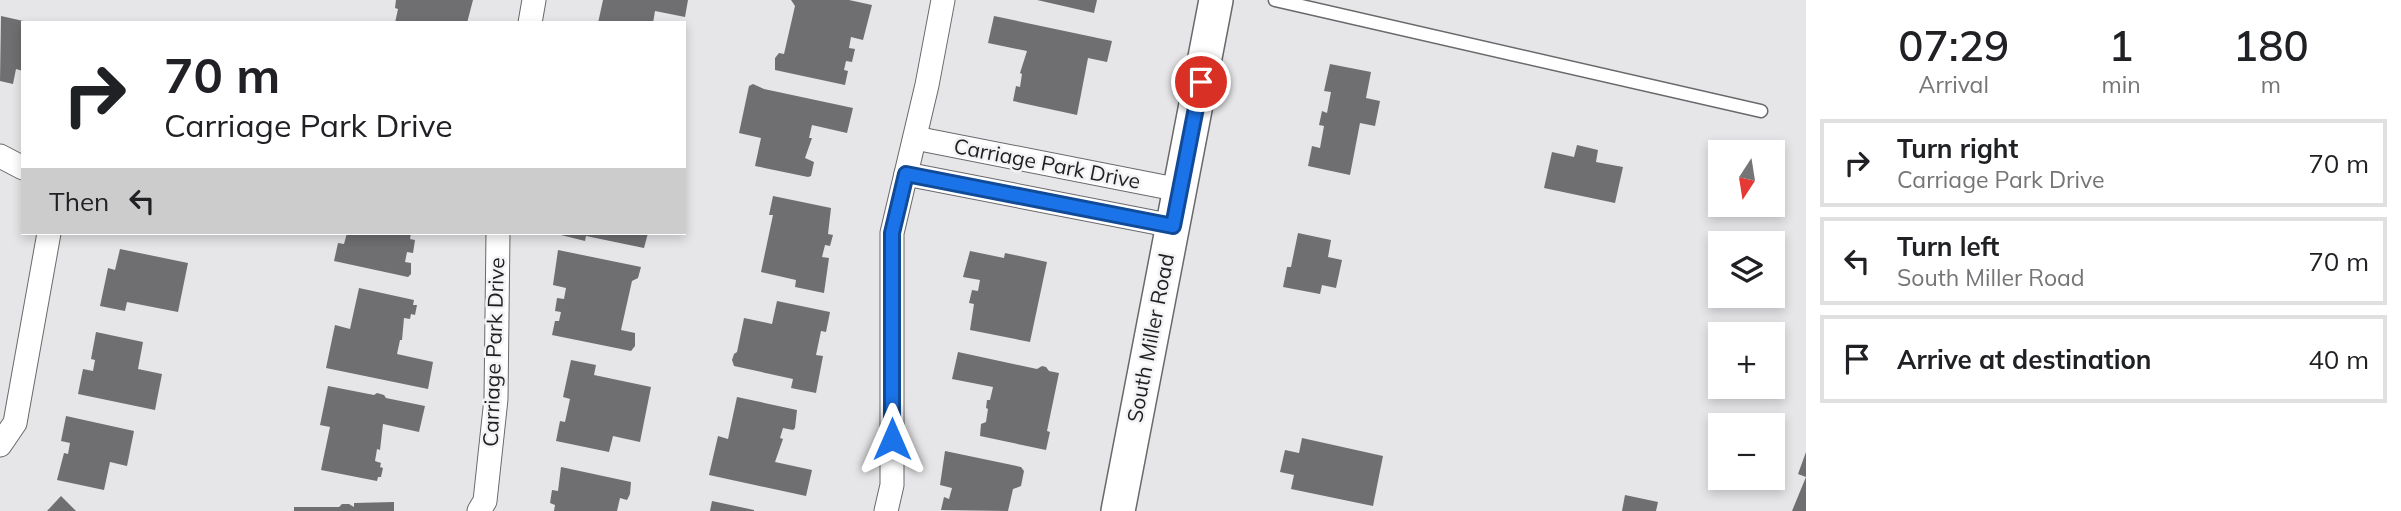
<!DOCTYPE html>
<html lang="en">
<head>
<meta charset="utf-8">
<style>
  :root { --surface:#fff; --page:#f6f6f6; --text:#202124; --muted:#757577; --line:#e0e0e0 }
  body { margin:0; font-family:Mulish,sans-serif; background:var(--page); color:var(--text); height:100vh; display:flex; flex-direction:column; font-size:26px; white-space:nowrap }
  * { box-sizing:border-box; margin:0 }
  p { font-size:23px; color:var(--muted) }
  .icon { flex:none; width:38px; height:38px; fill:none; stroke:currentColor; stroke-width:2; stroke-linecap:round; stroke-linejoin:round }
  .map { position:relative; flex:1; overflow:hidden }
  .details { display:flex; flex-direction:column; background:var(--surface); width:595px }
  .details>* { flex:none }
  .hud { position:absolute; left:21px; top:21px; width:665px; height:214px; border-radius:0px; box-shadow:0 4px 10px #0003; background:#fff; color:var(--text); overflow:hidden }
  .needle { width:46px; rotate:192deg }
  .fabs { position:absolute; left:1708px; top:140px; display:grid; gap:14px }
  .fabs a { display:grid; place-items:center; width:77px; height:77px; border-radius:0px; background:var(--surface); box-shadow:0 4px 10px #0003; font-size:35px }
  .pin { position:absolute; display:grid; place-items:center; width:60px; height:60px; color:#fff; margin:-30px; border:4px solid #fff; border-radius:50%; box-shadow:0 2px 7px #0007 }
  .me { position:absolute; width:77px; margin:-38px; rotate:0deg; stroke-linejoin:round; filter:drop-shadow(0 0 5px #0008) }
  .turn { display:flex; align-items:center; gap:24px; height:147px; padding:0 28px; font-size:32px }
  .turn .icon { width:91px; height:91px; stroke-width:2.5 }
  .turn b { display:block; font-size:49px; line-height:60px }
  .then { display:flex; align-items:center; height:66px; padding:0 28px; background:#0003; gap:14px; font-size:26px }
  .eta { display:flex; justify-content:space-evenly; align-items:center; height:119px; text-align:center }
  .eta b { font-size:42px; font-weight:600; line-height:49px }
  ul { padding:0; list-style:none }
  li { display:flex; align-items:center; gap:21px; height:88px; margin:0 14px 10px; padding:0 14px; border:4px solid var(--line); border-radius:0px }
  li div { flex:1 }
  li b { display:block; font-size:26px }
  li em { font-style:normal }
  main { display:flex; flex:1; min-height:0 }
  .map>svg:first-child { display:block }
  .building { fill:#6f6f72 }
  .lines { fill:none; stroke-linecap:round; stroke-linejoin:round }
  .lane-casing { stroke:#69696c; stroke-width:15 }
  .street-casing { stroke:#69696c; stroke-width:25 }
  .secondary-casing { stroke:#69696c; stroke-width:36 }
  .lane { stroke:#fff; stroke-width:12 }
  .street { stroke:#fff; stroke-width:23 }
  .secondary { stroke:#fff; stroke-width:33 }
  .route-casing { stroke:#114b97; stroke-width:18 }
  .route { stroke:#1a73e8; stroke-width:12 }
  .labels { text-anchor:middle; stroke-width:5; stroke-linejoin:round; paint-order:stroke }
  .street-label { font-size:21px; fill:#1f1f21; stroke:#f3f3f6 }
</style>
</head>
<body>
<main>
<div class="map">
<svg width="1806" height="511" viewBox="0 0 1806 511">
  <rect width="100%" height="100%" fill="#e6e6e9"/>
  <g class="building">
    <polygon points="396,0 473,0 467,23 395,23 398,9 395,8"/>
    <polygon points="603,0 688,0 685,17 655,11 653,23 598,23"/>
    <polygon points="791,0 849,0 872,5 863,40 851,37 849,48 855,49 852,62 846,61 844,70 848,71 845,85 775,70 775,58 779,53 784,54 795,6"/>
    <polygon points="1037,0 1097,0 1094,13"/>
    <polygon points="1,16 28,22 23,23 23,71 16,69 13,84 0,81"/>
    <polygon points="994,16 1112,41 1107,62 1088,58 1077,115 1013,101 1016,86 1020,87 1022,74 1020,73 1027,51 988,43"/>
    <polygon points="1330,64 1371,72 1366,98 1380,101 1375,126 1360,123 1350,175 1308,166 1312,146 1320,148 1324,126 1319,125 1322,111 1327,113 1331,92 1324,91"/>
    <polygon points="753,84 764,89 853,108 847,133 812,125 809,138 812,138 805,158 814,162 811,176 808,177 755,166 761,138 739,133 749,86"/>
    <polygon points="1577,145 1598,150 1596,162 1623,167 1615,203 1544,188 1552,152 1574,157"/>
    <polygon points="773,196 831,208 828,234 833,235 830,246 825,245 822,257 829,258 824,293 795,287 796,280 761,272 773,215 769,215"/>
    <polygon points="347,233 411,233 410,239 415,240 413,253 407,252 405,262 411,263 411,274 408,277 334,261 338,243 344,244"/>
    <polygon points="553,233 648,233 644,248 586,236 585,241"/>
    <polygon points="1298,233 1331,240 1328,257 1342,260 1336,288 1322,285 1320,294 1283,287 1287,267 1291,267"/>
    <polygon points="120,249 188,263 178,312 127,302 125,311 100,306 108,268 115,270"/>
    <polygon points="558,250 641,267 638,278 632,281 621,330 635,333 635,346 631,351 552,335 555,321 559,321 561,312 555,311 557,298 564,299 566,288 553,285"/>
    <polygon points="970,251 1004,258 1005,253 1047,262 1030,342 970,330 974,304 969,303 972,290 978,291 980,280 963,277"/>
    <polygon points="359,288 414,300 413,305 417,305 415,315 411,314 410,319 404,318 402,340 400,340 397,354 433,362 428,389 326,368 335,325 350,329"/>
    <polygon points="777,301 830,312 826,332 821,331 816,355 823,356 816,393 791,388 793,379 734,366 732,360 734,354 737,352 744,318 772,324"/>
    <polygon points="96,332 143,342 138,369 162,374 155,410 78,394 83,369 93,371 95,360 91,359"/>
    <polygon points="958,352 1037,369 1042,366 1046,367 1049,371 1059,373 1047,431 1050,432 1046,450 980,436 981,424 986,422 988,409 986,408 987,400 990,400 993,387 952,379"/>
    <polygon points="571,360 596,365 594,375 651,387 640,442 613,436 609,452 556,441 560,421 565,422 570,399 563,397"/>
    <polygon points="328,386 374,395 377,393 384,395 386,398 425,406 419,432 383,424 380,450 377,449 375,461 381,463 380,467 383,468 381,477 378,477 377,481 321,470 330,427 320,425"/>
    <polygon points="737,397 797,410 795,428 793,430 783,428 780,438 783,439 775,462 812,470 806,496 709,475 718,436 728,439"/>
    <polygon points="66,416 134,431 127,466 110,462 104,490 57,480 64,453 68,454 70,443 61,441"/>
    <polygon points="1302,438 1383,456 1373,506 1291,489 1294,475 1280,472 1285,450 1299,453"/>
    <polygon points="945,451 1021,467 1024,471 1021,486 1013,489 1008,511 941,510 944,497 949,499 952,488 940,485"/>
    <polygon points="1806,452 1806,511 1792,511 1806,477 1798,474"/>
    <polygon points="561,467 631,482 630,494 627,500 620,498 617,511 554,511 555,505 550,503 552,490 558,491"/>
    <polygon points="1625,495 1658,502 1656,511 1622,511"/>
    <polygon points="61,496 76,511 47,511"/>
    <polygon points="712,501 754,510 754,511 710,511"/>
    <polygon points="394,502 394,511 294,511 294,507 339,507 342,504 349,504 354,507 354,503"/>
  </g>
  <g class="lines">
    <g class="lane-casing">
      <polyline id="lane" points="1275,0 1761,111"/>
    </g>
    <g class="street-casing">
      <g id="street">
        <polyline points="530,23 534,0"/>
        <polyline points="915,138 1180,190"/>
        <polyline points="0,156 23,168"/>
        <polyline points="906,174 1173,226"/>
        <polyline points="0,445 15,423 49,233"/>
        <polyline points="479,511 485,501 496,399 498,233"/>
        <polyline points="886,511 892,485 892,233 927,85 943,0"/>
      </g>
    </g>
    <g class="secondary-casing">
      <polyline id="secondary" points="1118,511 1216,0"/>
    </g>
    <use href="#lane" class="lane"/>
    <use href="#street" class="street"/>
    <use href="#secondary" class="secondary"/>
  </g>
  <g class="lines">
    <g class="route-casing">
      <polyline id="route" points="892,439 892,233 906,174 1173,226 1201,82"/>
    </g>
    <use href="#route" class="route"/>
  </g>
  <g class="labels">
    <g class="street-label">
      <text transform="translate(1047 164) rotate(11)" y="7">Carriage Park Drive</text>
      <text transform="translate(1151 338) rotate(-79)" y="7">South Miller Road</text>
      <text transform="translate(494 352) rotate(-88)" y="7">Carriage Park Drive</text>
    </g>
  </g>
</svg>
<div class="fabs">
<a><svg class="needle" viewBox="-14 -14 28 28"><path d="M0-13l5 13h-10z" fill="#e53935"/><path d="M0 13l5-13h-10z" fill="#757577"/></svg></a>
<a><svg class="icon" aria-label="layers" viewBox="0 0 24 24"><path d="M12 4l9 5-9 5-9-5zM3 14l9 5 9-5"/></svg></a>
<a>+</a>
<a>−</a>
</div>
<div class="pin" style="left:1201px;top:82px;background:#d93025"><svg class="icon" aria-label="arrive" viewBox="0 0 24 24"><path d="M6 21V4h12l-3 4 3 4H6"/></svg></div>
<svg class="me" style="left:892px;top:439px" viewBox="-20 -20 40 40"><path d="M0-17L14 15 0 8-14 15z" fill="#1a73e8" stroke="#fff" stroke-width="4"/></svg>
<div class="hud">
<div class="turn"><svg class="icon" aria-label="right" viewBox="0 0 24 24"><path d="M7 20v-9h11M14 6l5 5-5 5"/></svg><div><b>70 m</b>Carriage Park Drive</div></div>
<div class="then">Then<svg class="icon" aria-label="left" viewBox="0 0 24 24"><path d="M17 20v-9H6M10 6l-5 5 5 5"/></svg></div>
</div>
</div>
<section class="details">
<div class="eta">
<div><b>07:29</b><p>Arrival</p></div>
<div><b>1</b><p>min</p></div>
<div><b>180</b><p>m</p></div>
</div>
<ul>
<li><svg class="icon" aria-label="right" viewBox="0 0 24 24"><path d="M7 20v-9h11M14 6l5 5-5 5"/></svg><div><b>Turn right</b><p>Carriage Park Drive</p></div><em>70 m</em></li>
<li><svg class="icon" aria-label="left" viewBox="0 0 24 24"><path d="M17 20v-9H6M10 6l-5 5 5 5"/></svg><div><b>Turn left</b><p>South Miller Road</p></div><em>70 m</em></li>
<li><svg class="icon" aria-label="arrive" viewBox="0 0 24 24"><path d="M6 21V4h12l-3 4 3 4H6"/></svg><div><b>Arrive at destination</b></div><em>40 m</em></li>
</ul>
</section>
</main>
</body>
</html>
